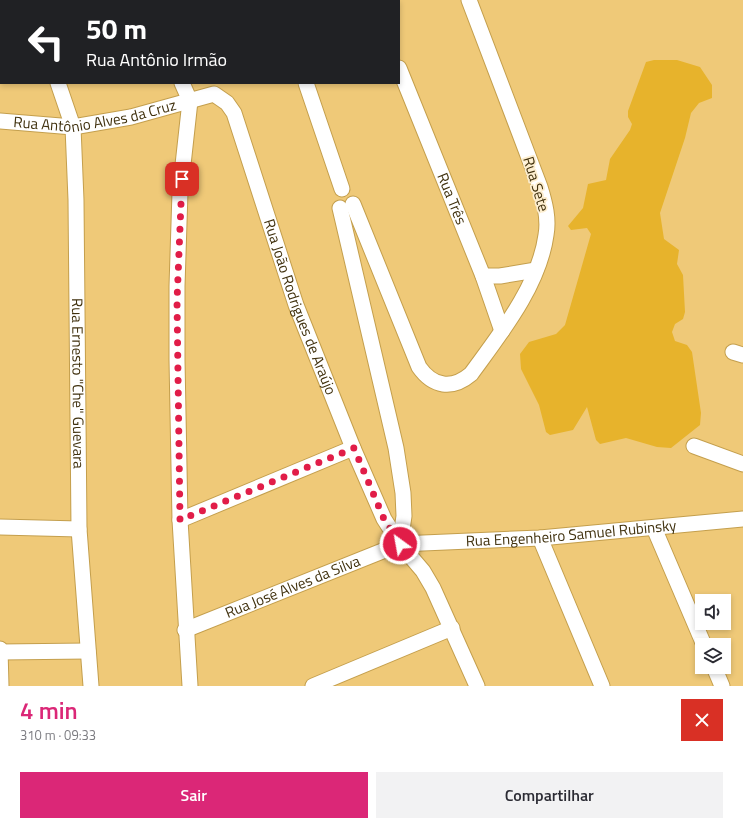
<!DOCTYPE html>
<html lang="pt">
<head>
<meta charset="utf-8">
<style>
  :root { --surface:#fff; --page:#f2f2f3; --text:#2b2b33; --muted:#7c7c81; --accent:#db2777 }
  body { margin:0; font-family:"Titillium Web",sans-serif; background:var(--page); color:var(--text); height:100vh; display:flex; flex-direction:column; font-size:15px; white-space:nowrap }
  * { box-sizing:border-box; margin:0 }
  p { font-size:13px; color:var(--muted) }
  .icon { flex:none; width:22px; height:22px; fill:none; stroke:currentColor; stroke-width:2; stroke-linecap:round; stroke-linejoin:round }
  .map { position:relative; height:686px; overflow:hidden }
  .drawer { display:flex; flex-direction:column; background:var(--surface); flex:1 }
  .drawer>* { flex:none }
  .top-card { position:absolute; left:0px; top:0px; width:400px; height:84px; box-shadow:0 2px 6px #0003; background:#202124; color:#fff; overflow:hidden }
  .fabs { position:absolute; left:695px; top:594px; display:grid; gap:8px }
  .fabs a { display:grid; place-items:center; width:36px; height:36px; border-radius:0px; background:var(--surface); box-shadow:0 2px 6px #0003; font-size:20px }
  .pin { position:absolute; display:grid; place-items:center; width:34px; height:34px; color:#fff; margin:-17px; border-radius:8px; box-shadow:0 2px 6px #0006 }
  .me { position:absolute; width:44px; margin:-22px; rotate:328deg; stroke-linejoin:round; filter:drop-shadow(0 0 3px #0008) }
  .turn { display:flex; align-items:center; gap:14px; height:84px; padding:0 20px; font-size:18px }
  .turn .icon { width:52px; height:52px; stroke-width:2.5 }
  .turn b { display:block; font-size:28px; line-height:34px }
  .round { display:grid; place-items:center; flex:none; width:42px; height:42px; border-radius:0px; background:var(--page) }
  .headline { display:flex; align-items:center; justify-content:space-between; height:68px; padding:0 20px }
  h1 { font-size:24px; font-weight:600; line-height:30px; color:var(--accent) }
  .primary-button { display:flex; gap:8px; margin-top:auto; padding:8px 20px }
  .primary-button a { flex:1; height:46px; border-radius:0px; background:var(--accent); color:#fff; font-size:16px; font-weight:600; line-height:46px; text-align:center }
  .primary-button a+a { background:var(--page); color:var(--text) }
  .map>svg:first-child { display:block }
  .green { fill:#e7b32c }
  .lines { fill:none; stroke-linecap:round; stroke-linejoin:round }
  .street-casing { stroke:#c49f4d; stroke-width:17 }
  .street { stroke:#fff; stroke-width:15 }
  .route { stroke:#e11d48; stroke-width:7; stroke-dasharray:0 12.6 }
  .labels { text-anchor:middle; stroke-width:3.5; stroke-linejoin:round; paint-order:stroke }
  .street-label { font-size:15px; fill:#40310e; stroke:#fdeecf }
</style>
</head>
<body>
<div class="map">
<svg width="743" height="686" viewBox="0 0 743 686">
  <rect width="100%" height="100%" fill="#efc978"/>
  <polygon class="green" points="654,60 677,60 700,67 712,85 712,98 699,103 691,113 685,138 660,213 664,239 679,250 677,264 683,275 685,312 683,319 675,324 672,332 675,341 687,345 692,352 701,413 700,425 671,448 657,447 626,438 600,444 596,440 587,407 573,430 550,435 546,432 539,405 521,369 520,354 529,342 556,334 565,325 591,234 587,228 571,230 568,226 583,208 588,184 606,180 610,159 630,130 632,124 628,117 628,111 646,62"/>
  <g class="lines">
    <g class="street-casing">
      <g id="street">
        <polyline points="27,0 27,1"/>
        <polyline points="146,0 146,1"/>
        <polyline points="263,0 264,1"/>
        <polyline points="371,0 371,1"/>
        <polyline points="336,1 337,0"/>
        <path id="s1" d="M399,68l84,208 19,55"/>
        <path id="s2" d="M58,83l15,44 3,73 3,329 12,157"/>
        <polyline points="182,83 190,101 180,192 177,286 177,360 180,520 190,686"/>
        <polyline points="306,83 342,189"/>
        <path id="s3" d="M0,121l73,6 58,-10 83,-23 13,9 7,10 62,192 57,143 31,71 16,25 23,27 10,17 44,98"/>
        <path d="M353,204l66,163c14,20 33,23 52,7 29,-40 68,-88 75,-139 3,-16 -1,-32 -6,-48l-71,-187"/>
        <polyline points="340,208 396,448 403,493 404,516 400,544"/>
        <polyline points="483,276 500,276 536,270"/>
        <polyline points="733,352 743,355"/>
        <polyline points="694,446 743,464"/>
        <polyline points="180,520 353,448"/>
        <polyline points="0,527 79,529"/>
        <polyline points="654,528 704,645"/>
        <polyline points="540,538 602,686"/>
        <path id="s4" d="M185,630l215,-86 140,-6 203,-19"/>
        <polyline points="0,649 1,686"/>
        <polyline points="0,652 88,651"/>
        <polyline points="714,667 722,686"/>
        <polyline points="313,686 452,628"/>
      </g>
    </g>
    <use href="#street" class="street"/>
  </g>
  <g class="lines">
    <polyline class="route" points="182,179 177,301 180,520 354,448 384,519 400,544"/>
  </g>
  <g class="labels">
    <g class="street-label">
      <text dy="5" stroke="none"><textPath href="#s3" startOffset="96">Rua Antônio Alves da Cruz</textPath></text>
      <text transform="translate(536 184) rotate(73)" y="5">Rua Sete</text>
      <text dy="5" stroke="none"><textPath href="#s1" startOffset="141">Rua Três</textPath></text>
      <text dy="5" stroke="none"><textPath href="#s3" startOffset="451">Rua João Rodrigues de Araújo</textPath></text>
      <text dy="5" stroke="none"><textPath href="#s2" startOffset="303">Rua Ernesto "Che" Guevara</textPath></text>
      <text dy="5" stroke="none"><textPath href="#s4" startOffset="403">Rua Engenheiro Samuel Rubinsky</textPath></text>
      <text dy="5" stroke="none"><textPath href="#s4" startOffset="116">Rua José Alves da Silva</textPath></text>
    </g>
  </g>
</svg>
<div class="fabs">
<a><svg class="icon" aria-label="sound" viewBox="0 0 24 24"><path d="M4 9h4l5-4v14l-5-4H4zM17 9q2 3 0 6"/></svg></a>
<a><svg class="icon" aria-label="layers" viewBox="0 0 24 24"><path d="M12 4l9 5-9 5-9-5zM3 14l9 5 9-5"/></svg></a>
</div>
<div class="pin" style="left:182px;top:179px;background:#d93025"><svg class="icon" aria-label="arrive" viewBox="0 0 24 24"><path d="M6 21V4h12l-3 4 3 4H6"/></svg></div>
<svg class="me" style="left:400px;top:544px" viewBox="-20 -20 40 40"><circle r="17" fill="#e11d48" stroke="#fff" stroke-width="3"/><path d="M0-11L8 9 0 5-8 9z" fill="#fff"/></svg>
<div class="top-card">
<div class="turn"><svg class="icon" aria-label="left" viewBox="0 0 24 24"><path d="M17 20v-9H6M10 6l-5 5 5 5"/></svg><div><b>50 m</b>Rua Antônio Irmão</div></div>
</div>
</div>
<section class="drawer">
<div class="headline"><div><h1>4 min</h1><p>310 m · 09:33</p></div><a class="round" style="background:#d93025;color:#fff"><svg class="icon" aria-label="close" viewBox="0 0 24 24"><path d="M6 6l12 12M18 6L6 18"/></svg></a></div>
<div class="primary-button"><a>Sair</a><a>Compartilhar</a></div>
</section>
</body>
</html>
